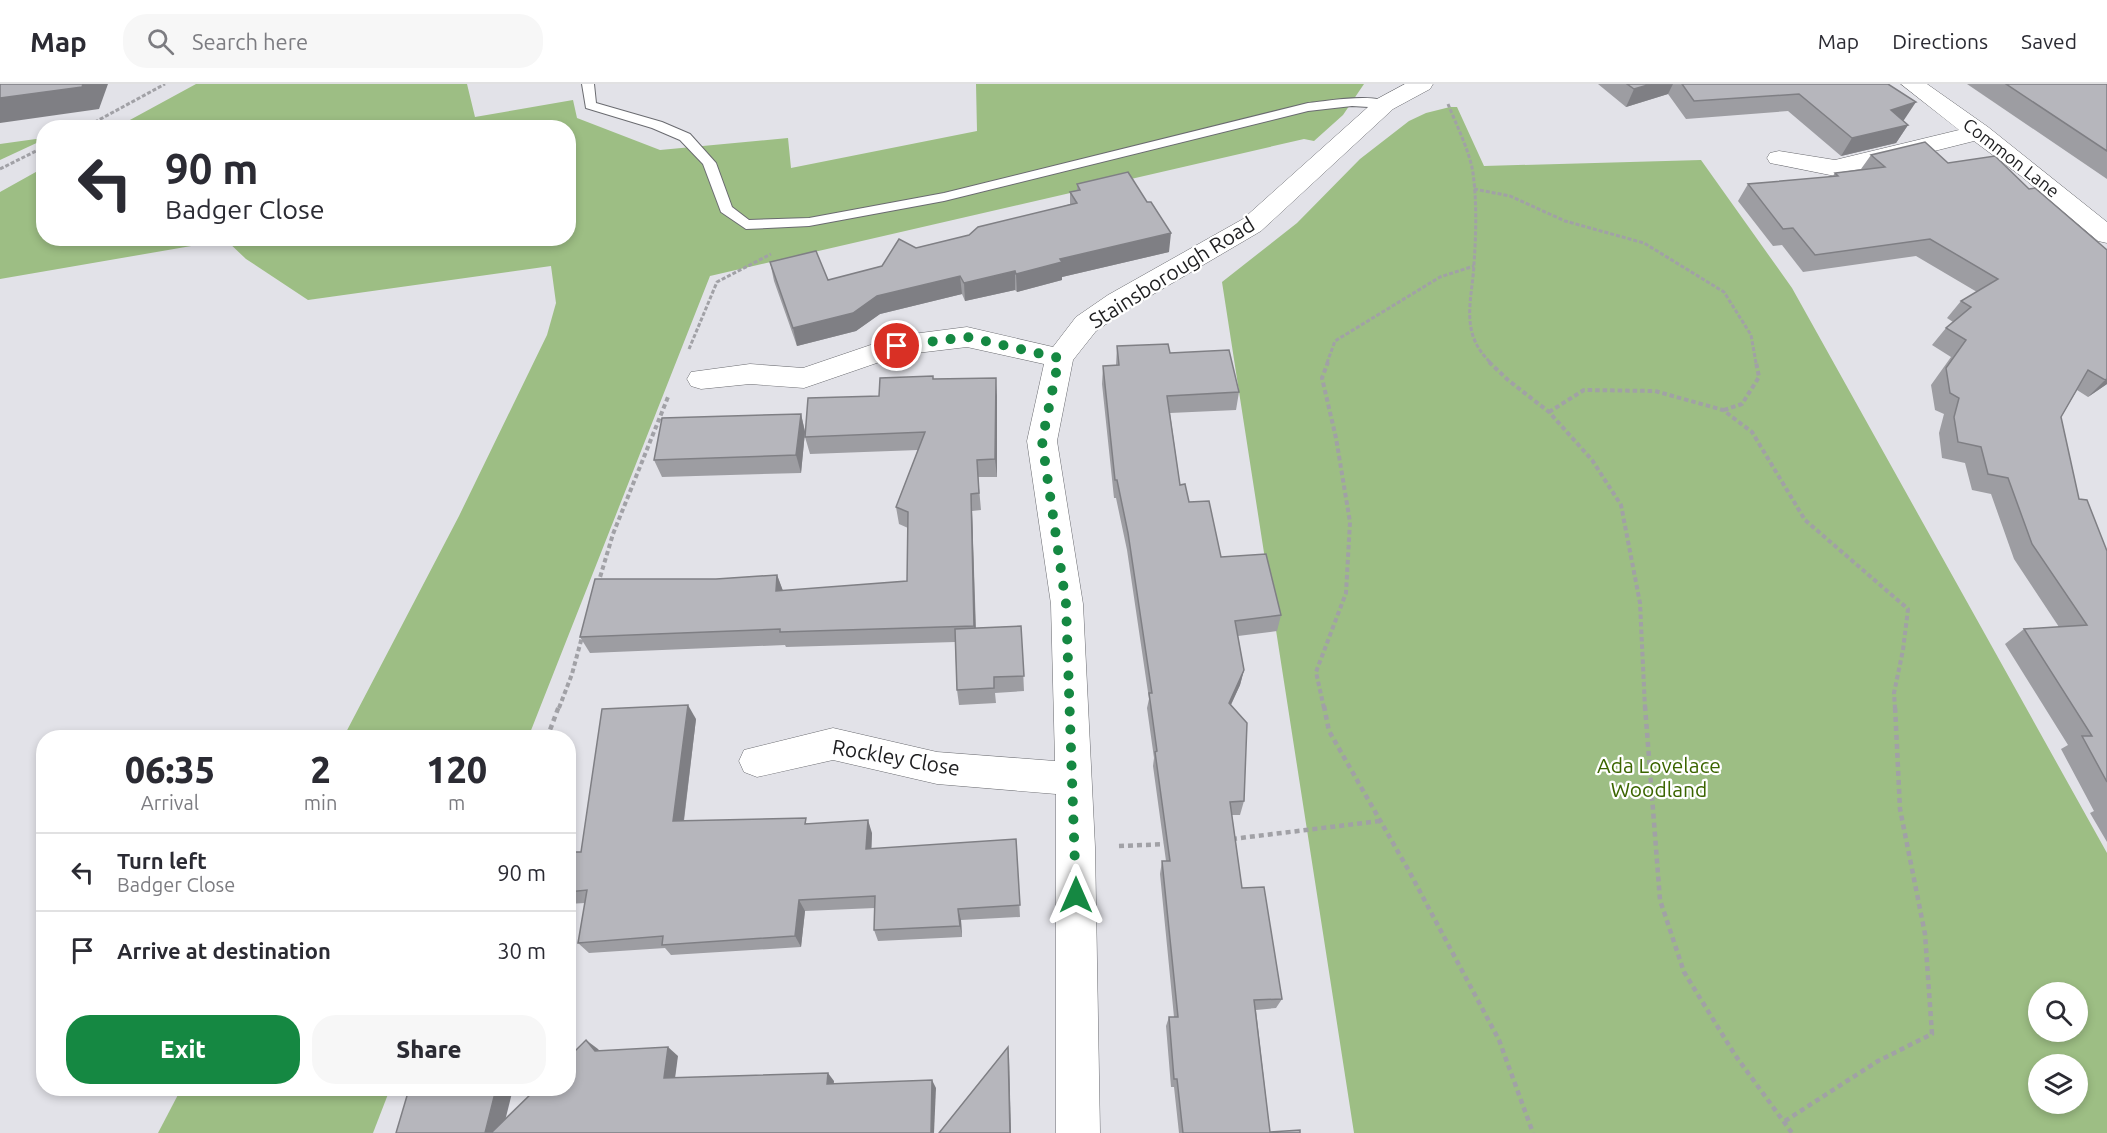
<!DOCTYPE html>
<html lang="en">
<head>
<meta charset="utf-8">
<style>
  :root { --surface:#fff; --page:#f7f7f7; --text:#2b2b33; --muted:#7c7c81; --line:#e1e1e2; --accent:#158842 }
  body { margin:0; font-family:Ubuntu,sans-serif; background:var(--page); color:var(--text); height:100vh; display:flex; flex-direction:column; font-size:22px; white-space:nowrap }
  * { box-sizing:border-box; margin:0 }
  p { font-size:20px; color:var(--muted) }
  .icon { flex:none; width:33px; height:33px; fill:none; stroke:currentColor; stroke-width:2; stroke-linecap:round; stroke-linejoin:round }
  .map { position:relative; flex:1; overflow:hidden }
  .sheet { position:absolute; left:36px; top:646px; width:540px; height:366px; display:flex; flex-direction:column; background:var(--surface); border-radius:24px; box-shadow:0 3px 9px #0003 }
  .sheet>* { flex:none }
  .hud { position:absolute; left:36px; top:36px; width:540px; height:126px; border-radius:24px; box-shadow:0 3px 9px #0003; background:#fff; color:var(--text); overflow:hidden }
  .fabs { position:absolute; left:2028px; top:898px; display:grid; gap:12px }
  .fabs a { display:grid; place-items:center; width:60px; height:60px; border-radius:50%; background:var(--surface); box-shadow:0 3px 9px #0003; font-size:30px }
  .pin { position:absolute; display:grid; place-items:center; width:51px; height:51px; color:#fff; margin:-26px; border:3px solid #fff; border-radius:50%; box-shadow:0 2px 6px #0007 }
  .me { position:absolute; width:66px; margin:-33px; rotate:0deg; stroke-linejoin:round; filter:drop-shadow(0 0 4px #0008) }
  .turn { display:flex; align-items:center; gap:21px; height:126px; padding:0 30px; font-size:27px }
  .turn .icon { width:78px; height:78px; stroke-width:2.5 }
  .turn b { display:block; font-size:42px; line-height:51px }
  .eta { display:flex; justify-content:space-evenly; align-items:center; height:102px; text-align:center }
  .eta b { font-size:36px; font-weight:800; line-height:42px }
  .action { display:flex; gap:12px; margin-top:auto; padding:12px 30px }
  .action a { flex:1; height:69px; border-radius:24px; background:var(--accent); color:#fff; font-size:24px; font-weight:800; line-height:69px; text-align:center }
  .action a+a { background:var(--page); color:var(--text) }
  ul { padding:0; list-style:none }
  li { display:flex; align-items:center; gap:18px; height:78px; padding:0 30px; border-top:2px solid var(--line) }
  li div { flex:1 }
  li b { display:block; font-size:22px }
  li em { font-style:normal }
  header { display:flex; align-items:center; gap:36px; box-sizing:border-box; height:84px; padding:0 30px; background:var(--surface); border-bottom:2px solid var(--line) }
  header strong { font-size:28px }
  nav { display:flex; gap:33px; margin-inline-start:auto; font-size:21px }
  .search { width:420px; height:54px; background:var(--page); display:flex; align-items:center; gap:15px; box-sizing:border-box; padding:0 21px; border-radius:24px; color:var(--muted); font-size:22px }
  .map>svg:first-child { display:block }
  .green { fill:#9dbe84; fill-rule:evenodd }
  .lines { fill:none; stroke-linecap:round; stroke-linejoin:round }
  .lane-casing { stroke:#6a6b70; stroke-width:2 }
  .street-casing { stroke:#6a6b70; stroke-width:1 }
  .path-far2 { stroke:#a1a1a6; stroke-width:3; stroke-dasharray:4 2; stroke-linecap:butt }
  .path-far1 { stroke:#a1a1a6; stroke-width:4; stroke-dasharray:4.5 3; stroke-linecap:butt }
  .path { stroke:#a1a1a6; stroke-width:4.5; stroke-dasharray:5 4; stroke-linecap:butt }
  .lane { fill:#fff; fill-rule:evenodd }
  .street { fill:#fff; fill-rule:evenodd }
  .wall { fill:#9d9da2 }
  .shaded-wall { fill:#7f7f84 }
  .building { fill:#b6b6bc; stroke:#7f7f84; stroke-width:1.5 }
  .route { stroke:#158842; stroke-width:10; stroke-dasharray:0 18 }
  .labels { text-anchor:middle; stroke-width:4.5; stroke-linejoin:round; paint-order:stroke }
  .far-street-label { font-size:18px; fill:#1e1e20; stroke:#fff }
  .street-label { font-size:21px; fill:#1e1e20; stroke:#fff }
  .park-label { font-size:21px; fill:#3b6500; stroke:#fff }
</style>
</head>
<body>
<header>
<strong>Map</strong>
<div class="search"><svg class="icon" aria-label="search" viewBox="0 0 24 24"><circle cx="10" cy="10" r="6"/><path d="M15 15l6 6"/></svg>Search here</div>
<nav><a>Map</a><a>Directions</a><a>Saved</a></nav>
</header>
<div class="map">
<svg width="2107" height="1049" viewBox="0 0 2107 1049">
  <rect width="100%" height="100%" fill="#e2e2e8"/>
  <g class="green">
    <polygon points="196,0 467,0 475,33 573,16 577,34 660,66 788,54 791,84 977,47 976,0 1364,0 1343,31 1314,57 1304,55 710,192 528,654 343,654 459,432 547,251 556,219 551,182 308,216 246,175 226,156 0,195 0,108 43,84 44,154 568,154 568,44 117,43"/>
    <path d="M1450,23h7l27,59 217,-6 91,128 315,565v280h-753l-132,-851 75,-59 63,-64 49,-38 17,-8zM2038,909h40v39h-40zM2038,981h40v39h-40z"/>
    <polygon points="43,54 43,56 0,76 0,60"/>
    <polygon points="181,1005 390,1005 373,1049 158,1049"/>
  </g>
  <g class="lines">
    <g class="lane-casing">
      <path id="lane" d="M582,0h12l2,19 66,19 28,12 26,29 16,44 17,13 60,-2 135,-25 364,-90c19,-2 69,-11 83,1l-6,4 -33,-2 -44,5 -364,90 -135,25 -63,3 -25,-17 -18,-48 -23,-24 -28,-12 -66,-20z"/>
    </g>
    <g class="street-casing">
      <g id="street">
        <polygon points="1405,0 1433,0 1430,5 1393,25 1261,147 1128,225 1096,247 1073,276 1057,357 1083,520 1095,763 1100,1049 1056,1049 1056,710 937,700 833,676 757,693 744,688 739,677 744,666 833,644 937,668 1055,677 1051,520 1027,357 1044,280 967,263 900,271 804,304 750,300 701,305 691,302 687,295 691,288 750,280 803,284 897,252 967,243 1053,263 1076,233 1108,211 1243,135 1377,15"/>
        <polygon points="1901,0 1927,0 1988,43 2107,138 2107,159 2098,157 2021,92 1974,57 1835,92 1770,79 1767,74 1770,69 1779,67 1835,76 1959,46"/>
      </g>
    </g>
    <g class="path-far2">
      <path d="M1448,20c8,20 22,48 25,69 4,29 3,62 1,91 -2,37 -15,69 17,99"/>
      <polyline points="84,44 165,0"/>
      <polyline points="0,85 44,63"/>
      <polyline points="1474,105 1510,112 1565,137 1644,159 1724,208 1751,251 1756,279"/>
      <polyline points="689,265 717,198 771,170"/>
      <polyline points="1327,279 1335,257 1440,193 1474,182"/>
    </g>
    <g class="path-far1">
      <polyline points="1489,278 1508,296 1549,328 1592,376 1621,421 1640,519 1645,624"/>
      <polyline points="1724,326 1742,320 1759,293 1756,278"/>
      <polyline points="1549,328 1584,306 1655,307 1723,326 1752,348 1805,436 1908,525 1903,566 1894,609 1895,624"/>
      <polyline points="598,500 613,450 668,313"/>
      <polyline points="559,624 572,590 582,553"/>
      <polyline points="1324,624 1316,588 1346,509 1350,438 1336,354 1322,294 1328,278"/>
    </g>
    <g class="path">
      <polyline points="1324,622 1329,647 1409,787 1499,956 1533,1049"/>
      <polyline points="1645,622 1660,816 1684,888 1735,971 1792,1049"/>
      <polyline points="547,654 559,622"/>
      <polyline points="1232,755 1380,737"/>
      <polyline points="1119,762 1168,760"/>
      <polyline points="1785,1037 1878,977 1932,950 1925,850 1900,725 1895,622"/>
    </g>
    <use href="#lane" class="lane"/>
    <use href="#street" class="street"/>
  </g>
  <g class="wall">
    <polygon points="1598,0 1888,0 1904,36 1903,37 1908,41 1896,59 1841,72 1788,27 1686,35 1668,10 1626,23"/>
    <polygon points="1967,0 2107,0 2107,95"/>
    <polygon points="1925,58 2107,300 2088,313 2077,306 2061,333 2079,415 2107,467 2107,758 2090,729 2094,727 2061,665 2068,661 2005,560 2024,545 2059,543 2014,475 1991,410 1972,406 1965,379 1942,374 1939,349 1944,330 1935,326 1931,301 1951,273 1932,261 1946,244 1953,238 1947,234 1961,217 1977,208 1916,172 1803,188 1782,161 1773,162 1738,117 1748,100 1832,93 1835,89 1861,85 1871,71"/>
    <polygon points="1077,100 1169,168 1062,193 1062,196 1017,208 1015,206 965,217 962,210 880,230 856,247 797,262 774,197 770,178 828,196 882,182 916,164 969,151 1070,120 1070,108 1077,107"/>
    <polygon points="1117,262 1170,269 1239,308 1236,326 1170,329 1180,401 1189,418 1221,473 1281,531 1277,547 1238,552 1244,586 1240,601 1231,621 1244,717 1240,731 1232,731 1242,804 1282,915 1276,924 1256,926 1270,1048 1300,1049 1179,1049 1174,1003 1171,1003 1166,942 1169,933 1174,933 1160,790 1162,777 1166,777 1153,682 1154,674 1147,624 1149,615 1127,466 1116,414 1114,414 1102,300 1103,282 1116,281"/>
    <polygon points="934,295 997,312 997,393 978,393 981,426 972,427 976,544 1021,542 1024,607 995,609 996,619 959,621 957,606 955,558 786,563 785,561 590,569 580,553 716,495 777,491 783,507 907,497 908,444 899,440 896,423 918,366 810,370 805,353 805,348 801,389 662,393 654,376 801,330 805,348 879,312"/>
    <polygon points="696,635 684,737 808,739 872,749 871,765 1016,755 1020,833 961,836 962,853 878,857 874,846 875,824 805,827 801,863 671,871 665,864 589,869 578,859 585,819 568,820 568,768 581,768"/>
  </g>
  <g class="shaded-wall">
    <polygon points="83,0 108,0 99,25 0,39 0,14"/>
    <polygon points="1651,0 1673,0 1668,10 1626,23 1634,5"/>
    <polygon points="1916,18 1904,36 1879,44 1891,26"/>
    <polygon points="1908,41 1896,59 1841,72 1852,54"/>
    <polygon points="1171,149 1169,168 1062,193 1062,196 1017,208 1016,190 1060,175"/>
    <polygon points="1015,187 1015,206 965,217 964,199"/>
    <polygon points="960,192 962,210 880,230 856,247 797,262 793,244 877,212"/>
    <polygon points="996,294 997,312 997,393 995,375"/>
    <polygon points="2107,295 2107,300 2088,313 2105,296"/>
    <polygon points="801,330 805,348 801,389 796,371"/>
    <polygon points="971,410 972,427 976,558 974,542"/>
    <polygon points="777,491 783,507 776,507"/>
    <polygon points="1244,586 1240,601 1225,633 1229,619"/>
    <polygon points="688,621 696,635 682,750 673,737"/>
    <polygon points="868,736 872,749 871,777 866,765"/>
    <polygon points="799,816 805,827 801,863 795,852"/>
    <polygon points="958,825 961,836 962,853 960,842"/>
    <polygon points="586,956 598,965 607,975 595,967"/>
    <polygon points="668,963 678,972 674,1002 664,994"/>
    <polygon points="1008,963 1009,972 1011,1049 1010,1049"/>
    <polygon points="828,989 834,997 833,1008 827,1000"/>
    <polygon points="932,996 936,1004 934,1049 931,1049"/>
    <polygon points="496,1005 513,1005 502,1049 485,1049"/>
  </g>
  <g class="building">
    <polygon points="0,0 83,0 82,3 0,14"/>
    <polygon points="1627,0 1651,0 1634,5"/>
    <polygon points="1682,0 1888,0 1916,18 1891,26 1908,41 1852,54 1799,10 1694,17"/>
    <polygon points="2006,0 2107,0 2107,67"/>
    <polygon points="1925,58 1948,79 1995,72 2029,105 2035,104 2107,166 2107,295 2105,296 2088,286 2061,333 2079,415 2087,416 2107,467 2107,698 2082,652 2092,652 2024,545 2087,541 2032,460 2008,394 1988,390 1981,363 1958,358 1954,333 1959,314 1950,309 1946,284 1966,256 1946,244 1971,223 1961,217 1998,195 1930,155 1815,171 1793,144 1783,145 1748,100 1838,92 1835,89 1885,83 1871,71"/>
    <polygon points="1128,88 1147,118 1151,118 1171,149 1060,175 1062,178 1016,190 1015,187 964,199 960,192 877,212 853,229 793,244 770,178 816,167 828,196 882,182 899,155 916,164 969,151 978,143 1077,119 1070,108 1080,106 1077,100"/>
    <polygon points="1168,260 1170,269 1229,266 1239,308 1167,312 1180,401 1185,400 1189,418 1209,417 1221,473 1266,470 1281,531 1235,537 1244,586 1229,619 1247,639 1244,717 1230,718 1242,804 1264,803 1282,915 1254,916 1270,1048 1300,1046 1300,1049 1183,1049 1177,995 1174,995 1169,933 1178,933 1162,777 1170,777 1155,668 1157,667 1149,609 1152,609 1128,449 1117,396 1115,396 1103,282 1119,281 1117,262"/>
    <polygon points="933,292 933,295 996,294 995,375 977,376 979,409 971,410 974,542 780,548 780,545 580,553 595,495 716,495 777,491 776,507 907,497 908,428 896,423 925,348 805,353 808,314 879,312 880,294"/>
    <polygon points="801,330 796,371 654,376 662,334"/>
    <polygon points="1021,542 1024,592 994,593 994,604 957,606 955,545"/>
    <polygon points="688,621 673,737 806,734 805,740 868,736 866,765 1016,755 1020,821 958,825 960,842 874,846 875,812 799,816 795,852 662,861 663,852 578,859 587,806 568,808 568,768 581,768 602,625"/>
    <polygon points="586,956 595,967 668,963 664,994 828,989 827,1000 932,996 931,1049 491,1049 536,1005 568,1005 568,974"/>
    <polygon points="1008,963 1010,1049 939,1049"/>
    <polygon points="409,1005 496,1005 485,1049 396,1049"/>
  </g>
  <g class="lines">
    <polyline class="route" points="897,262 967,253 1059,274 1042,357 1066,520 1076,811"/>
  </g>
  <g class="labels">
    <g class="far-street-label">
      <text transform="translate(2011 74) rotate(38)" y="6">Common Lane</text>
    </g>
    <g class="street-label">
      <text transform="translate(1172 189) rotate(-32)" y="7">Stainsborough Road</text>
      <text transform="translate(896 674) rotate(10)" y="7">Rockley Close</text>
    </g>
    <g class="park-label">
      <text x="1659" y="689">Ada Lovelace<tspan x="1659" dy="24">Woodland</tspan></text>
    </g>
  </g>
</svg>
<div class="fabs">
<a><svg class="icon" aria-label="search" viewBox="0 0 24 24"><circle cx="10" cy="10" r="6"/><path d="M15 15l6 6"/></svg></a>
<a><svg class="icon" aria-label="layers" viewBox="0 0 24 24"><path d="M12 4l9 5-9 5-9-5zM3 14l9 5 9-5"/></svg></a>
</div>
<div class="pin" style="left:897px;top:262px;background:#d93025"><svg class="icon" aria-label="arrive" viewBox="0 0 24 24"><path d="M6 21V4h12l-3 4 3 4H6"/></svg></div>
<svg class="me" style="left:1076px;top:811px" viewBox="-20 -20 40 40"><path d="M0-17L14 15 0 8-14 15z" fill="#158842" stroke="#fff" stroke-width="4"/></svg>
<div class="hud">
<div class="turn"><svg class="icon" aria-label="left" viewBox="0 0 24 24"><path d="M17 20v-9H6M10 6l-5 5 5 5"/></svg><div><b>90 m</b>Badger Close</div></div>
</div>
<section class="sheet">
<div class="eta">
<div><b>06:35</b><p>Arrival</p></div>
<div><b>2</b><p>min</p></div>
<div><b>120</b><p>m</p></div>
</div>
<ul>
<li><svg class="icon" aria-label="left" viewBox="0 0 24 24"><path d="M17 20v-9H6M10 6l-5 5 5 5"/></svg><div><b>Turn left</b><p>Badger Close</p></div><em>90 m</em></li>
<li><svg class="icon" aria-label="arrive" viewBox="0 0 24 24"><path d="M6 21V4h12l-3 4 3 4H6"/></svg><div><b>Arrive at destination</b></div><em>30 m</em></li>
</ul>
<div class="action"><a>Exit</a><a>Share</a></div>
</section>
</div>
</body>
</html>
